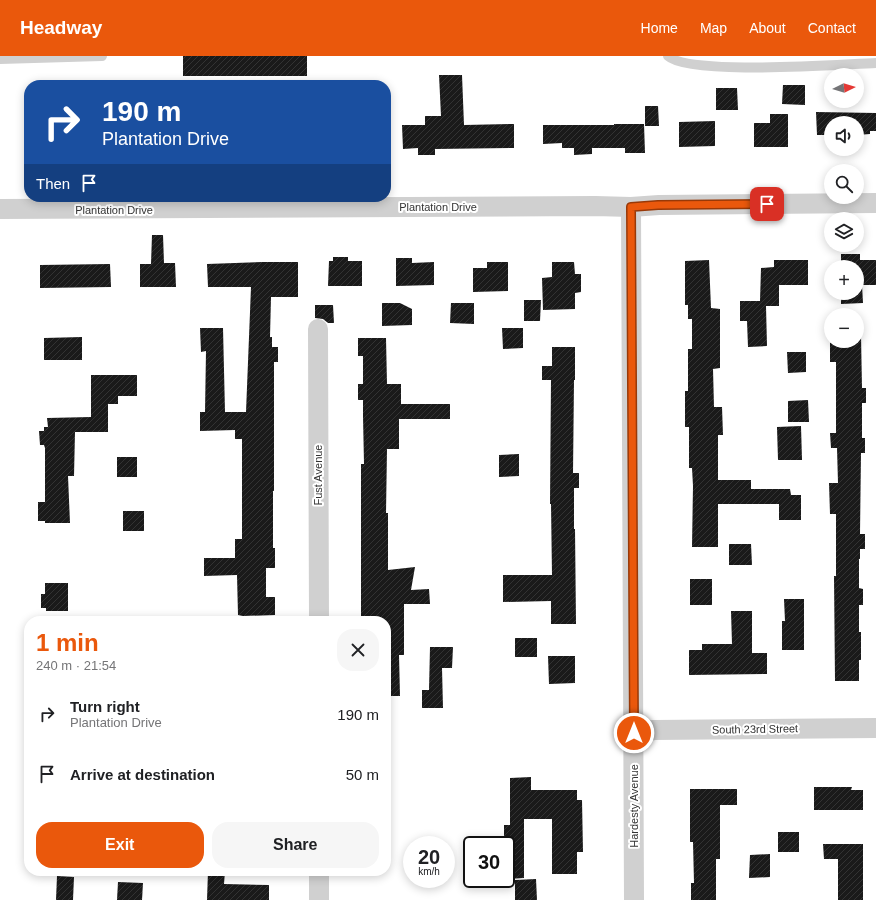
<!DOCTYPE html>
<html lang="en">
<head>
<meta charset="utf-8">
<style>
  :root { --surface:#fff; --page:#f6f6f6; --text:#202124; --muted:#757577; --accent:#ea580c }
  body { margin:0; font-family:Helvetica,sans-serif; background:var(--page); color:var(--text); height:100vh; display:flex; flex-direction:column; font-size:15px; white-space:nowrap }
  * { box-sizing:border-box; margin:0 }
  p { font-size:13px; color:var(--muted) }
  .icon { flex:none; width:22px; height:22px; fill:none; stroke:currentColor; stroke-width:2; stroke-linecap:round; stroke-linejoin:round }
  .map { position:relative; flex:1; overflow:hidden }
  .panel { position:absolute; left:24px; top:560px; width:367px; height:260px; display:flex; flex-direction:column; background:var(--surface); border-radius:16px; box-shadow:0 2px 10px #0003 }
  .panel>* { flex:none }
  .guide { position:absolute; left:24px; top:24px; width:367px; height:122px; border-radius:16px; box-shadow:0 2px 10px #0003; background:#1a4fa0; color:#fff; overflow:hidden }
  .needle { width:26px; rotate:85deg }
  .fabs { position:absolute; left:824px; top:12px; display:grid; gap:8px }
  .fabs a { display:grid; place-items:center; width:40px; height:40px; border-radius:50%; background:var(--surface); box-shadow:0 2px 10px #0003; font-size:20px }
  .speed { position:absolute; left:403px; top:780px; display:flex; gap:8px; font-size:20px; font-weight:700; text-align:center }
  .speed>* { display:grid; place-content:center; width:52px; height:52px; border-radius:50%; background:var(--surface); box-shadow:0 2px 10px #0003; line-height:1 }
  .speed small { font-size:10px; font-weight:400 }
  .speed .limit { border:2px solid #111; border-radius:6px; background:#fff; color:#111 }
  .pin { position:absolute; display:grid; place-items:center; width:34px; height:34px; color:#fff; margin:-17px; border-radius:8px; box-shadow:0 2px 6px #0006 }
  .me { position:absolute; width:44px; margin:-22px; rotate:0deg; stroke-linejoin:round; filter:drop-shadow(0 0 3px #0008) }
  .turn { display:flex; align-items:center; gap:14px; height:84px; padding:0 12px; font-size:18px }
  .turn .icon { width:52px; height:52px; stroke-width:2.5 }
  .turn b { display:block; font-size:28px; line-height:34px }
  .then { display:flex; align-items:center; height:38px; padding:0 12px; background:#0003; gap:8px; font-size:15px }
  .round { display:grid; place-items:center; flex:none; width:42px; height:42px; border-radius:16px; background:var(--page) }
  .headline { display:flex; align-items:center; justify-content:space-between; height:68px; padding:0 12px }
  h1 { font-size:24px; font-weight:800; line-height:30px; color:var(--accent) }
  .button { display:flex; gap:8px; margin-top:auto; padding:8px 12px }
  .button a { flex:1; height:46px; border-radius:16px; background:var(--accent); color:#fff; font-size:16px; font-weight:800; line-height:46px; text-align:center }
  .button a+a { background:var(--page); color:var(--text) }
  ul { padding:0; list-style:none }
  li { display:flex; align-items:center; gap:12px; height:60px; padding:0 12px }
  li div { flex:1 }
  li b { display:block; font-size:15px }
  li em { font-style:normal }
  header { display:flex; align-items:center; gap:24px; box-sizing:border-box; height:56px; padding:0 20px; background:var(--accent); color:#fff }
  header strong { font-size:19px }
  nav { display:flex; gap:22px; margin-inline-start:auto; font-size:14px }
  .map>svg:first-child { display:block }
  .building { fill:url(#building-hatch) }
  .lines { fill:none; stroke-linecap:round; stroke-linejoin:round }
  .lane { stroke:#d0d0d0; stroke-width:10 }
  .street { stroke:#d0d0d0; stroke-width:20 }
  .route-casing { stroke:#983908; stroke-width:10 }
  .route { stroke:#ea580c; stroke-width:7 }
  .labels { text-anchor:middle; stroke-width:4; stroke-linejoin:round; paint-order:stroke }
  .street-label { font-size:11px; fill:#333; stroke:#fff }
</style>
</head>
<body>
<header>
<strong>Headway</strong>
<nav><a>Home</a><a>Map</a><a>About</a><a>Contact</a></nav>
</header>
<div class="map">
<svg width="876" height="844" viewBox="0 0 876 844">
  <defs>
    <pattern id="building-hatch" width="6" height="6" patternUnits="userSpaceOnUse"><rect width="6" height="6" fill="#1a1a1a"/><path d="M-1 1l2-2M0 6l6-6M5 7l2-2" fill="none" stroke="#333"/></pattern>
  </defs>
  <rect width="100%" height="100%" fill="#fff"/>
  <g class="building">
    <rect x="183" y="0" width="124" height="20"/>
    <polygon points="439,19 462,19 464,69 514,68 514,92 435,93 435,99 418,99 418,92 403,93 402,69 425,69 425,60 441,60"/>
    <polygon points="783,29 805,29 805,49 782,48"/>
    <polygon points="716,32 737,32 738,54 716,54"/>
    <polygon points="645,50 658,50 659,70 645,70"/>
    <polygon points="816,56 876,57 876,75 870,75 870,78 857,79 857,67 831,67 831,79 817,79"/>
    <polygon points="770,58 788,58 788,91 754,91 754,67 770,67"/>
    <polygon points="715,65 715,90 679,91 679,66"/>
    <polygon points="614,68 644,68 645,97 625,97 625,92 592,92 592,98 574,99 574,92 562,92 562,87 543,88 543,69 614,69"/>
    <polygon points="152,179 163,179 164,207 175,207 176,231 140,231 140,208 151,208"/>
    <polygon points="841,198 860,198 860,204 876,204 876,229 862,229 863,247 841,248 841,237 857,237 857,211 841,211"/>
    <polygon points="333,201 348,201 348,205 362,205 362,230 328,230 329,205 333,205"/>
    <polygon points="396,202 412,202 412,207 434,206 434,229 396,230"/>
    <polygon points="709,204 711,252 720,253 720,312 713,313 714,351 722,351 723,379 718,379 718,424 751,424 751,433 790,433 791,439 801,439 801,464 779,464 779,448 718,448 718,491 692,491 693,430 692,412 689,412 689,371 685,371 685,335 688,335 688,293 692,293 692,263 688,263 688,249 685,249 685,205"/>
    <polygon points="774,204 808,204 808,229 779,229 779,250 766,250 767,290 748,291 747,265 740,265 740,245 760,245 761,212 774,211"/>
    <polygon points="263,206 298,206 298,241 271,241 270,281 272,281 272,291 278,291 278,306 274,306 274,435 273,435 273,492 275,492 275,512 266,512 266,541 275,541 275,559 243,560 238,559 237,519 204,520 204,502 235,502 235,483 242,483 242,383 235,383 235,374 200,375 200,356 205,356 206,295 201,296 200,272 223,272 225,356 246,356 251,231 208,231 207,208"/>
    <polygon points="487,206 508,206 508,235 473,236 473,212 487,212"/>
    <polygon points="552,206 574,206 575,218 581,218 581,236 575,237 575,253 543,254 542,222 552,221"/>
    <polygon points="110,208 111,231 40,232 40,209"/>
    <polygon points="524,244 541,244 540,265 524,265"/>
    <polygon points="382,247 400,247 412,253 412,269 382,270"/>
    <polygon points="451,247 474,247 474,268 450,267"/>
    <polygon points="315,249 333,249 334,267 328,267 323,263 315,262"/>
    <polygon points="502,272 523,272 523,292 503,293"/>
    <polygon points="830,279 831,279 831,285 857,285 857,279 861,279 862,332 866,332 866,347 862,347 862,382 865,382 865,397 861,397 860,478 865,478 865,493 860,493 860,503 859,503 859,532 863,533 863,549 859,549 859,576 861,576 861,604 859,604 859,625 835,625 834,520 836,520 836,458 830,458 829,427 838,427 837,392 831,392 830,377 836,377 836,306 830,306"/>
    <polygon points="82,281 82,304 44,304 44,282"/>
    <polygon points="358,282 386,282 387,328 401,328 401,348 450,348 450,363 399,363 399,393 387,393 386,457 388,457 388,514 415,511 411,534 429,533 430,548 404,548 404,599 399,599 400,640 386,640 386,565 361,565 361,408 364,408 363,360 363,344 358,344 358,328 363,328 363,300 358,300"/>
    <polygon points="552,291 575,291 575,324 574,324 573,417 579,417 579,432 574,432 574,473 575,473 576,568 551,568 551,545 503,546 503,519 552,519 551,448 550,448 551,324 542,324 542,310 552,310"/>
    <polygon points="787,296 806,296 806,316 788,317"/>
    <polygon points="91,319 137,319 137,340 118,340 118,348 108,348 108,376 75,376 74,420 68,420 70,467 45,467 45,465 38,465 38,446 45,446 45,392 44,389 40,389 39,375 44,375 44,371 48,371 47,362 91,361"/>
    <polygon points="808,344 809,366 788,366 788,345"/>
    <polygon points="801,370 802,404 778,404 777,371"/>
    <polygon points="519,398 519,420 499,421 499,399"/>
    <rect x="117" y="401" width="20" height="20"/>
    <rect x="123" y="455" width="21" height="20"/>
    <polygon points="729,488 751,488 752,509 729,509"/>
    <rect x="690" y="523" width="22" height="26"/>
    <polygon points="45,527 68,527 68,555 46,555 46,552 41,552 41,538 45,538"/>
    <polygon points="784,543 804,543 804,594 782,594 782,565 785,565"/>
    <polygon points="731,555 752,555 752,597 767,597 767,618 689,619 689,594 702,594 702,588 732,588"/>
    <rect x="515" y="582" width="22" height="19"/>
    <polygon points="430,591 453,591 452,612 442,612 443,652 422,652 422,634 429,634"/>
    <polygon points="548,600 575,600 575,627 549,628"/>
    <polygon points="531,721 531,734 577,734 577,744 582,744 583,796 577,796 577,818 552,818 552,763 524,763 524,822 506,823 506,789 504,789 504,769 510,769 510,722"/>
    <polygon points="814,731 852,731 851,734 863,734 863,754 814,754"/>
    <polygon points="690,733 737,733 737,749 720,749 720,803 716,803 716,844 691,844 691,827 694,827 693,786 690,786"/>
    <rect x="778" y="776" width="21" height="20"/>
    <polygon points="823,788 863,788 863,844 838,844 838,803 824,803"/>
    <polygon points="770,798 770,821 749,822 750,799"/>
    <polygon points="208,815 225,815 224,828 269,829 269,844 207,844"/>
    <polygon points="57,820 74,821 73,844 56,844"/>
    <polygon points="536,823 537,844 515,844 515,824"/>
    <polygon points="118,826 143,827 142,844 117,844"/>
  </g>
  <g class="lines">
    <g class="lane">
      <path d="M668,0c21,20 173,8 208,7"/>
      <polyline points="0,3 102,0"/>
    </g>
    <g class="street">
      <polyline points="631,151 634,844"/>
      <polyline points="0,153 595,150 631,151 659,149 876,147"/>
      <polyline points="318,273 319,565"/>
      <polyline points="634,677 654,674 876,672"/>
      <polyline points="319,815 319,844"/>
    </g>
  </g>
  <g class="lines">
    <g class="route-casing">
      <polyline id="route" points="634,677 631,151 658,149 767,148"/>
    </g>
    <use href="#route" class="route"/>
  </g>
  <g class="labels">
    <g class="street-label">
      <text x="438" y="155">Plantation Drive</text>
      <text x="114" y="158">Plantation Drive</text>
      <text transform="translate(318 419) rotate(-90)" y="4">Fust Avenue</text>
      <text transform="translate(755 673) rotate(-1)" y="4">South 23rd Street</text>
      <text transform="translate(634 750) rotate(-90)" y="4">Hardesty Avenue</text>
    </g>
  </g>
</svg>
<div class="fabs">
<a><svg class="needle" viewBox="-14 -14 28 28"><path d="M0-13l5 13h-10z" fill="#e53935"/><path d="M0 13l5-13h-10z" fill="#757577"/></svg></a>
<a><svg class="icon" aria-label="sound" viewBox="0 0 24 24"><path d="M4 9h4l5-4v14l-5-4H4zM17 9q2 3 0 6"/></svg></a>
<a><svg class="icon" aria-label="search" viewBox="0 0 24 24"><circle cx="10" cy="10" r="6"/><path d="M15 15l6 6"/></svg></a>
<a><svg class="icon" aria-label="layers" viewBox="0 0 24 24"><path d="M12 4l9 5-9 5-9-5zM3 14l9 5 9-5"/></svg></a>
<a>+</a>
<a>−</a>
</div>
<div class="speed"><div>20<small>km/h</small></div><div class="limit">30</div></div>
<div class="pin" style="left:767px;top:148px;background:#d93025"><svg class="icon" aria-label="arrive" viewBox="0 0 24 24"><path d="M6 21V4h12l-3 4 3 4H6"/></svg></div>
<svg class="me" style="left:634px;top:677px" viewBox="-20 -20 40 40"><circle r="17" fill="#ea580c" stroke="#fff" stroke-width="3"/><path d="M0-11L8 9 0 5-8 9z" fill="#fff"/></svg>
<div class="guide">
<div class="turn"><svg class="icon" aria-label="right" viewBox="0 0 24 24"><path d="M7 20v-9h11M14 6l5 5-5 5"/></svg><div><b>190 m</b>Plantation Drive</div></div>
<div class="then">Then<svg class="icon" aria-label="arrive" viewBox="0 0 24 24"><path d="M6 21V4h12l-3 4 3 4H6"/></svg></div>
</div>
<section class="panel">
<div class="headline"><div><h1>1 min</h1><p>240 m · 21:54</p></div><a class="round"><svg class="icon" aria-label="close" viewBox="0 0 24 24"><path d="M6 6l12 12M18 6L6 18"/></svg></a></div>
<ul>
<li><svg class="icon" aria-label="right" viewBox="0 0 24 24"><path d="M7 20v-9h11M14 6l5 5-5 5"/></svg><div><b>Turn right</b><p>Plantation Drive</p></div><em>190 m</em></li>
<li><svg class="icon" aria-label="arrive" viewBox="0 0 24 24"><path d="M6 21V4h12l-3 4 3 4H6"/></svg><div><b>Arrive at destination</b></div><em>50 m</em></li>
</ul>
<div class="button"><a>Exit</a><a>Share</a></div>
</section>
</div>
</body>
</html>
